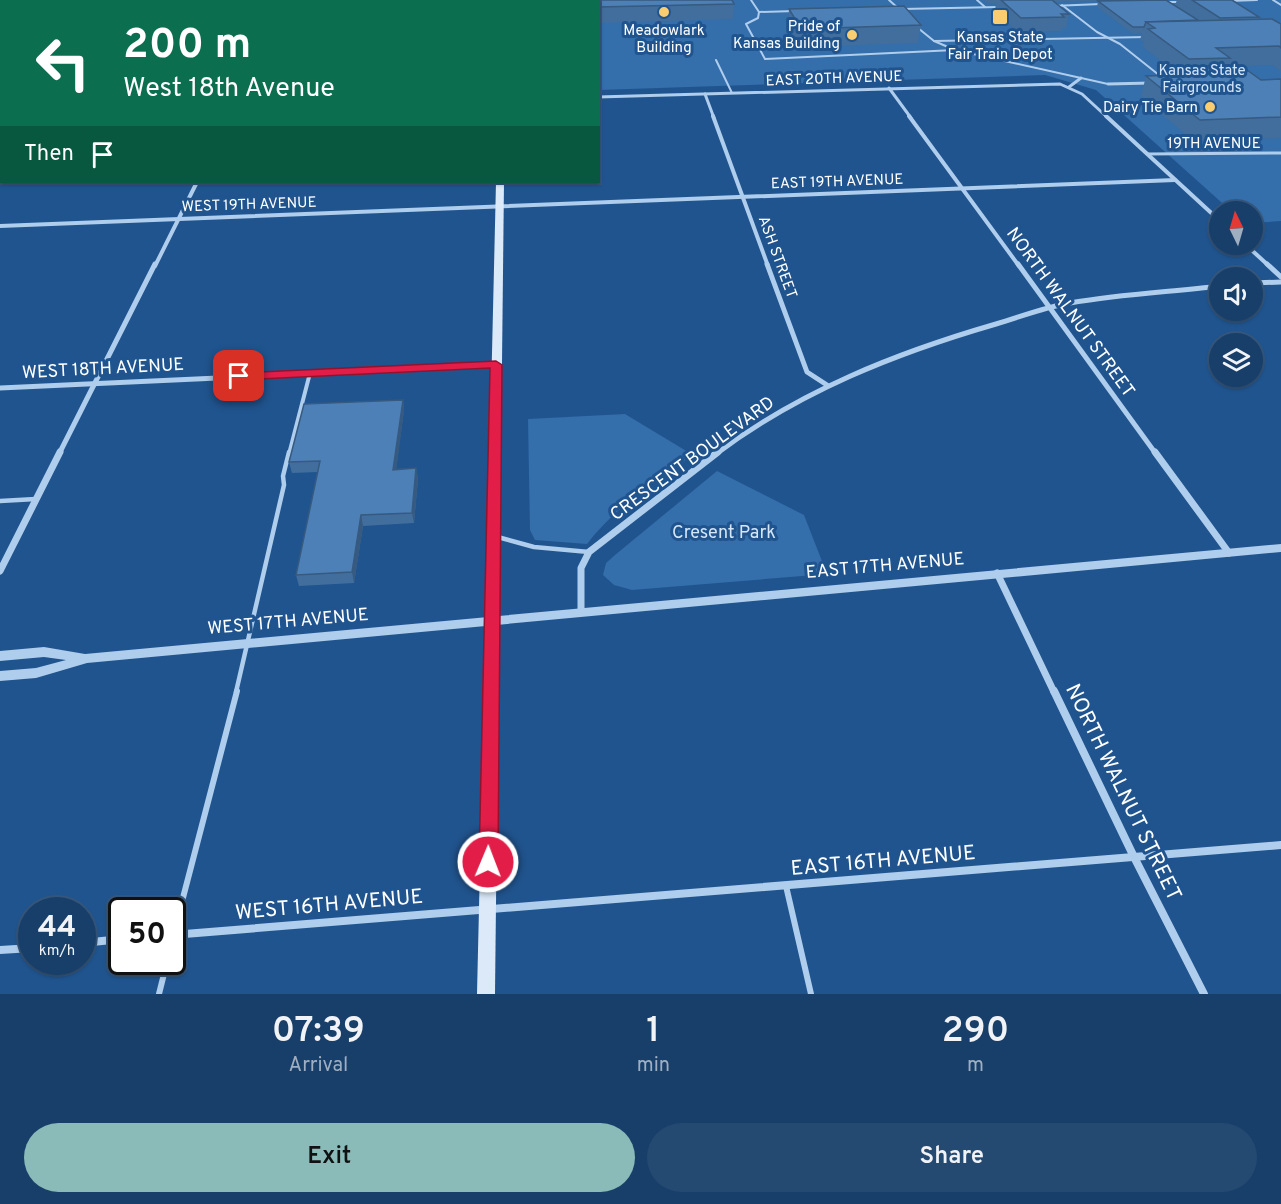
<!DOCTYPE html>
<html lang="en">
<head>
<meta charset="utf-8">
<style>
  :root { --surface:#183f6a; --page:#254a72; --text:#f1f3f6; --muted:#9fafc1; --line:#36587e; --accent:#8bbbb9 }
  body { margin:0; font-family:Overpass,sans-serif; background:var(--page); color:var(--text); height:100vh; display:flex; flex-direction:column; font-size:22px; white-space:nowrap }
  * { box-sizing:border-box; margin:0 }
  p { font-size:20px; color:var(--muted) }
  .icon { flex:none; width:33px; height:33px; fill:none; stroke:currentColor; stroke-width:2; stroke-linecap:round; stroke-linejoin:round }
  .map { position:relative; height:994px; overflow:hidden }
  .drawer { display:flex; flex-direction:column; background:var(--surface); flex:1 }
  .drawer>* { flex:none }
  .hud { position:absolute; left:0px; top:0px; width:600px; height:183px; box-shadow:0 2px 4px #0004,0 0 0 2px var(--line); background:#0b6e4f; color:#fff; overflow:hidden }
  .needle { width:39px; rotate:355deg }
  .controls { position:absolute; left:1209px; top:201px; display:grid; gap:12px }
  .controls a { display:grid; place-items:center; width:54px; height:54px; border-radius:50%; background:var(--surface); box-shadow:0 2px 4px #0004,0 0 0 2px var(--line); font-size:30px }
  .speed { position:absolute; left:18px; top:897px; display:flex; gap:12px; font-size:30px; font-weight:700; text-align:center }
  .speed>* { display:grid; place-content:center; width:78px; height:78px; border-radius:50%; background:var(--surface); box-shadow:0 2px 4px #0004,0 0 0 2px var(--line); line-height:1 }
  .speed small { font-size:15px; font-weight:400 }
  .speed .limit { border:3px solid #111; border-radius:9px; background:#fff; color:#111 }
  .pin { position:absolute; display:grid; place-items:center; width:51px; height:51px; color:#fff; margin:-26px; border-radius:12px; box-shadow:0 3px 9px #0006 }
  .me { position:absolute; width:66px; margin:-33px; rotate:1deg; stroke-linejoin:round; filter:drop-shadow(0 0 4px #0008) }
  .turn { display:flex; align-items:center; gap:21px; height:126px; padding:0 24px; font-size:27px }
  .turn .icon { width:78px; height:78px; stroke-width:2.5 }
  .turn b { display:block; font-size:42px; line-height:51px }
  .then { display:flex; align-items:center; height:57px; padding:0 24px; background:#0003; gap:12px; font-size:22px }
  .eta { display:flex; justify-content:space-evenly; align-items:center; height:102px; text-align:center }
  .eta b { font-size:36px; font-weight:600; line-height:42px }
  .action { display:flex; gap:12px; margin-top:auto; padding:12px 24px }
  .action a { flex:1; height:69px; border-radius:36px; background:var(--accent); color:#111; font-size:24px; font-weight:600; line-height:69px; text-align:center }
  .action a+a { background:var(--page); color:var(--text) }
  .map>svg:first-child { display:block }
  .green { fill:#346eab }
  .lines { fill:none; stroke-linecap:round; stroke-linejoin:round }
  .service-far4 { stroke:#afcdec; stroke-width:2 }
  .service-far3 { stroke:#afcdec; stroke-width:3 }
  .service-far2 { stroke:#afcdec; stroke-width:4 }
  .service-far1 { stroke:#afcdec; stroke-width:4.5 }
  .service { stroke:#afcdec; stroke-width:6 }
  .minor-far4 { stroke:#afcdec; stroke-width:3 }
  .minor-far3 { stroke:#afcdec; stroke-width:4 }
  .minor-far2 { stroke:#afcdec; stroke-width:5 }
  .minor-far1 { stroke:#afcdec; stroke-width:7 }
  .minor { stroke:#afcdec; stroke-width:8 }
  .tertiary { fill:#afcdec; fill-rule:evenodd }
  .secondary { fill:#dbe9f9; fill-rule:evenodd }
  .wall { fill:#426e9d }
  .shaded-wall { fill:#365a80 }
  .building { fill:#4d80b7; stroke:#365a80; stroke-width:1.5 }
  .route { fill:#e11d48; stroke:#92132f; stroke-width:1.5 }
  .poi-dot { fill:#f9cd70; stroke:#20548e; stroke-width:2 }
  .labels { text-anchor:middle; stroke-width:6; stroke-linejoin:round; paint-order:stroke }
  .far-poi-label { font-size:15px; fill:#fff; stroke:#20548e; text-anchor:end }
  .far-park-label { font-size:15px; fill:#d4e6f9; stroke:#20548e }
  .far-street-label { font-size:15px; fill:#fff; stroke:#20548e }
  .street-label { font-size:18px; fill:#fff; stroke:#20548e }
  .park-label { font-size:18px; fill:#d4e6f9; stroke:#20548e }
  .near-street-label { font-size:21px; fill:#fff; stroke:#20548e }
</style>
</head>
<body>
<div class="map">
<svg width="1281" height="994" viewBox="0 0 1281 994">
  <rect width="100%" height="100%" fill="#20548e"/>
  <g class="green">
    <polygon points="528,0 1281,0 1281,221 1253,223 1252,212 1231,211 1096,90 1045,75 599,90 598,2"/>
    <path d="M625,414l68,41c-37,26 -78,52 -106,89l-52,-4 -5,-10 -2,-111z"/>
    <polygon points="717,471 804,515 827,574 632,590 614,585 603,575 606,563 615,555"/>
  </g>
  <g class="lines">
    <g class="service-far4">
      <polyline points="751,0 759,12 758,18 746,24 765,59 955,50"/>
      <polyline points="889,0 899,9"/>
      <polyline points="977,0 985,7"/>
      <polyline points="1273,0 1281,5"/>
      <polyline points="1229,1 1257,0"/>
      <polyline points="1163,2 1182,2"/>
      <polyline points="1062,5 1097,32 1120,44 1164,79"/>
      <polyline points="1052,6 1101,4"/>
      <polyline points="902,9 999,7"/>
      <polyline points="759,12 795,11"/>
      <polyline points="918,28 934,41 955,50 1108,84"/>
      <polyline points="934,41 1147,37"/>
      <polyline points="716,60 732,93"/>
    </g>
    <polyline class="service-far3" points="1147,154 1281,153"/>
    <polyline class="service-far2" points="289,454 310,373"/>
    <g class="service-far1">
      <polyline points="0,501 36,499"/>
      <polyline points="494,536 534,547 589,552"/>
      <polyline points="236,692 284,485 283,476 289,452"/>
    </g>
    <g class="service">
      <polyline points="786,886 811,994"/>
      <polyline points="173,936 237,691"/>
      <polyline points="159,994 167,962"/>
    </g>
    <g class="minor-far4">
      <polyline points="231,2 240,0"/>
      <polyline points="1108,84 1151,83"/>
      <polyline points="1069,87 1081,78"/>
      <polyline points="889,88 911,118"/>
      <polyline points="705,94 714,118"/>
      <polyline points="598,97 1060,84 1082,94 1108,118"/>
    </g>
    <g class="minor-far3">
      <polyline points="713,116 768,266"/>
      <polyline points="909,116 1019,266"/>
      <polyline points="1106,116 1220,221"/>
      <polyline points="0,226 1175,180"/>
      <polyline points="1245,244 1269,266"/>
      <polyline points="155,266 197,182"/>
    </g>
    <g class="minor-far2">
      <polyline points="767,264 807,372 827,385"/>
      <polyline points="1018,264 1156,454"/>
      <polyline points="1267,264 1281,277"/>
      <polyline points="1252,283 1281,282"/>
      <polyline points="0,388 496,365"/>
      <polyline points="59,454 155,264"/>
      <path d="M716,454c84,-63 180,-101 280,-130 24,-7 49,-17 74,-21 50,-9 100,-11 150,-17"/>
    </g>
    <g class="minor-far1">
      <polyline points="1155,452 1229,553"/>
      <polyline points="0,571 60,452"/>
      <polyline points="997,573 1054,692"/>
      <polyline points="581,611 581,568 589,552 718,452"/>
    </g>
    <g class="minor">
      <polyline points="1054,691 1134,857 1204,994"/>
      <polyline points="172,935 1281,845"/>
      <polyline points="82,943 122,939"/>
      <polyline points="0,950 32,948"/>
    </g>
    <g class="tertiary">
      <polygon points="29,0 33,0 28,2"/>
      <polygon points="0,26 2,26 2,30 0,31"/>
      <polygon points="1281,544 1281,552 87,663 36,678 0,681 0,671 36,668 66,660 44,657 0,661 0,651 44,647 85,654"/>
    </g>
    <g class="secondary">
      <rect x="499" y="0" width="6" height="2"/>
      <polygon points="496,182 504,182 495,994 477,994"/>
    </g>
  </g>
  <g class="wall">
    <polygon points="568,0 732,0 734,4 733,19 598,23 598,2 569,2"/>
    <polygon points="984,0 1117,0 1053,2 1069,14 1066,28 1062,28 1061,31 1018,32 995,10 996,3 988,3"/>
    <polygon points="1177,0 1232,0 1259,17 1259,19 1281,24 1281,71 1272,65 1241,66 1261,80 1281,79 1281,138 1193,141 1141,96 1146,76 1179,75 1143,47 1144,42 1140,40 1142,33 1132,33 1097,7 1098,1 1199,20 1175,5"/>
    <polygon points="789,9 921,25 918,43 800,47 788,27"/>
    <polygon points="403,400 404,410 396,469 416,468 418,479 414,523 363,526 354,583 299,586 296,575 318,472 292,473 289,462"/>
  </g>
  <g class="shaded-wall">
    <polygon points="403,400 404,410 395,480 393,470"/>
    <polygon points="416,468 418,479 414,523 412,513"/>
    <polygon points="361,515 363,526 354,583 352,572"/>
  </g>
  <g class="building">
    <polygon points="569,0 732,0 734,4 598,7 598,2 570,2"/>
    <polygon points="1001,0 1052,0 1069,14 1061,14 1064,17 1021,18"/>
    <polygon points="1166,0 1198,20 1146,22 1144,27 1133,27 1098,1"/>
    <polygon points="1192,0 1232,0 1259,17 1220,18"/>
    <polygon points="904,6 921,25 801,29 789,9"/>
    <polygon points="1272,19 1281,24 1281,48 1279,46 1216,48 1230,58 1189,59 1148,29 1155,28 1146,22"/>
    <polygon points="1240,65 1261,80 1281,79 1281,117 1200,120 1146,76 1209,74 1198,66"/>
    <polygon points="403,400 393,470 416,468 412,513 361,515 352,572 296,575 320,461 289,462 304,404"/>
  </g>
  <polygon class="route" points="496,361 502,365 498,862 495,868 488,870 482,868 479,862 490,368 239,380 233,376 239,373"/>
  <g class="poi-dot">
    <circle cx="664" cy="12" r="6"/>
    <rect x="992" y="9" width="16" height="16" rx="3"/>
    <circle cx="852" cy="35" r="6"/>
    <circle cx="1210" cy="107" r="6"/>
  </g>
  <g class="labels">
    <g class="far-poi-label">
      <text x="840" y="31">Pride of<tspan x="840" dy="17">Kansas Building</tspan></text>
      <text x="664" y="35" text-anchor="middle">Meadowlark<tspan x="664" dy="17">Building</tspan></text>
      <text x="1000" y="42" text-anchor="middle">Kansas State<tspan x="1000" dy="17">Fair Train Depot</tspan></text>
      <text x="1198" y="112">Dairy Tie Barn</text>
    </g>
    <g class="far-park-label">
      <text x="1202" y="75">Kansas State<tspan x="1202" dy="17">Fairgrounds</tspan></text>
    </g>
    <g class="far-street-label">
      <text transform="translate(834 78) rotate(-2)" y="5">EAST 20TH AVENUE</text>
      <text x="1214" y="148">19TH AVENUE</text>
      <text transform="translate(837 181) rotate(-2)" y="5">EAST 19TH AVENUE</text>
      <text transform="translate(249 204) rotate(-2)" y="5">WEST 19TH AVENUE</text>
      <text transform="translate(778 257) rotate(70)" y="5">ASH STREET</text>
    </g>
    <g class="street-label">
      <text transform="translate(1071 312) rotate(54)" y="6">NORTH WALNUT STREET</text>
      <text transform="translate(103 368) rotate(-3)" y="6">WEST 18TH AVENUE</text>
      <text transform="translate(692 458) rotate(-36)" y="6">CRESCENT BOULEVARD</text>
      <text transform="translate(885 565) rotate(-5)" y="6">EAST 17TH AVENUE</text>
      <text transform="translate(288 621) rotate(-5)" y="6">WEST 17TH AVENUE</text>
    </g>
    <g class="park-label">
      <text x="724" y="538">Cresent Park</text>
    </g>
    <g class="near-street-label">
      <text transform="translate(1124 792) rotate(64)" y="7">NORTH WALNUT STREET</text>
      <text transform="translate(883 860) rotate(-5)" y="7">EAST 16TH AVENUE</text>
      <text transform="translate(329 904) rotate(-5)" y="7">WEST 16TH AVENUE</text>
    </g>
  </g>
</svg>
<div class="controls">
<a><svg class="needle" viewBox="-14 -14 28 28"><path d="M0-13l5 13h-10z" fill="#e53935"/><path d="M0 13l5-13h-10z" fill="#9fafc1"/></svg></a>
<a><svg class="icon" aria-label="sound" viewBox="0 0 24 24"><path d="M4 9h4l5-4v14l-5-4H4zM17 9q2 3 0 6"/></svg></a>
<a><svg class="icon" aria-label="layers" viewBox="0 0 24 24"><path d="M12 4l9 5-9 5-9-5zM3 14l9 5 9-5"/></svg></a>
</div>
<div class="speed"><div>44<small>km/h</small></div><div class="limit">50</div></div>
<div class="pin" style="left:239px;top:376px;background:#d93025"><svg class="icon" aria-label="arrive" viewBox="0 0 24 24"><path d="M6 21V4h12l-3 4 3 4H6"/></svg></div>
<svg class="me" style="left:488px;top:862px" viewBox="-20 -20 40 40"><circle r="17" fill="#e11d48" stroke="#fff" stroke-width="3"/><path d="M0-11L8 9 0 5-8 9z" fill="#fff"/></svg>
<div class="hud">
<div class="turn"><svg class="icon" aria-label="left" viewBox="0 0 24 24"><path d="M17 20v-9H6M10 6l-5 5 5 5"/></svg><div><b>200 m</b>West 18th Avenue</div></div>
<div class="then">Then<svg class="icon" aria-label="arrive" viewBox="0 0 24 24"><path d="M6 21V4h12l-3 4 3 4H6"/></svg></div>
</div>
</div>
<section class="drawer">
<div class="eta">
<div><b>07:39</b><p>Arrival</p></div>
<div><b>1</b><p>min</p></div>
<div><b>290</b><p>m</p></div>
</div>
<div class="action"><a>Exit</a><a>Share</a></div>
</section>
</body>
</html>
